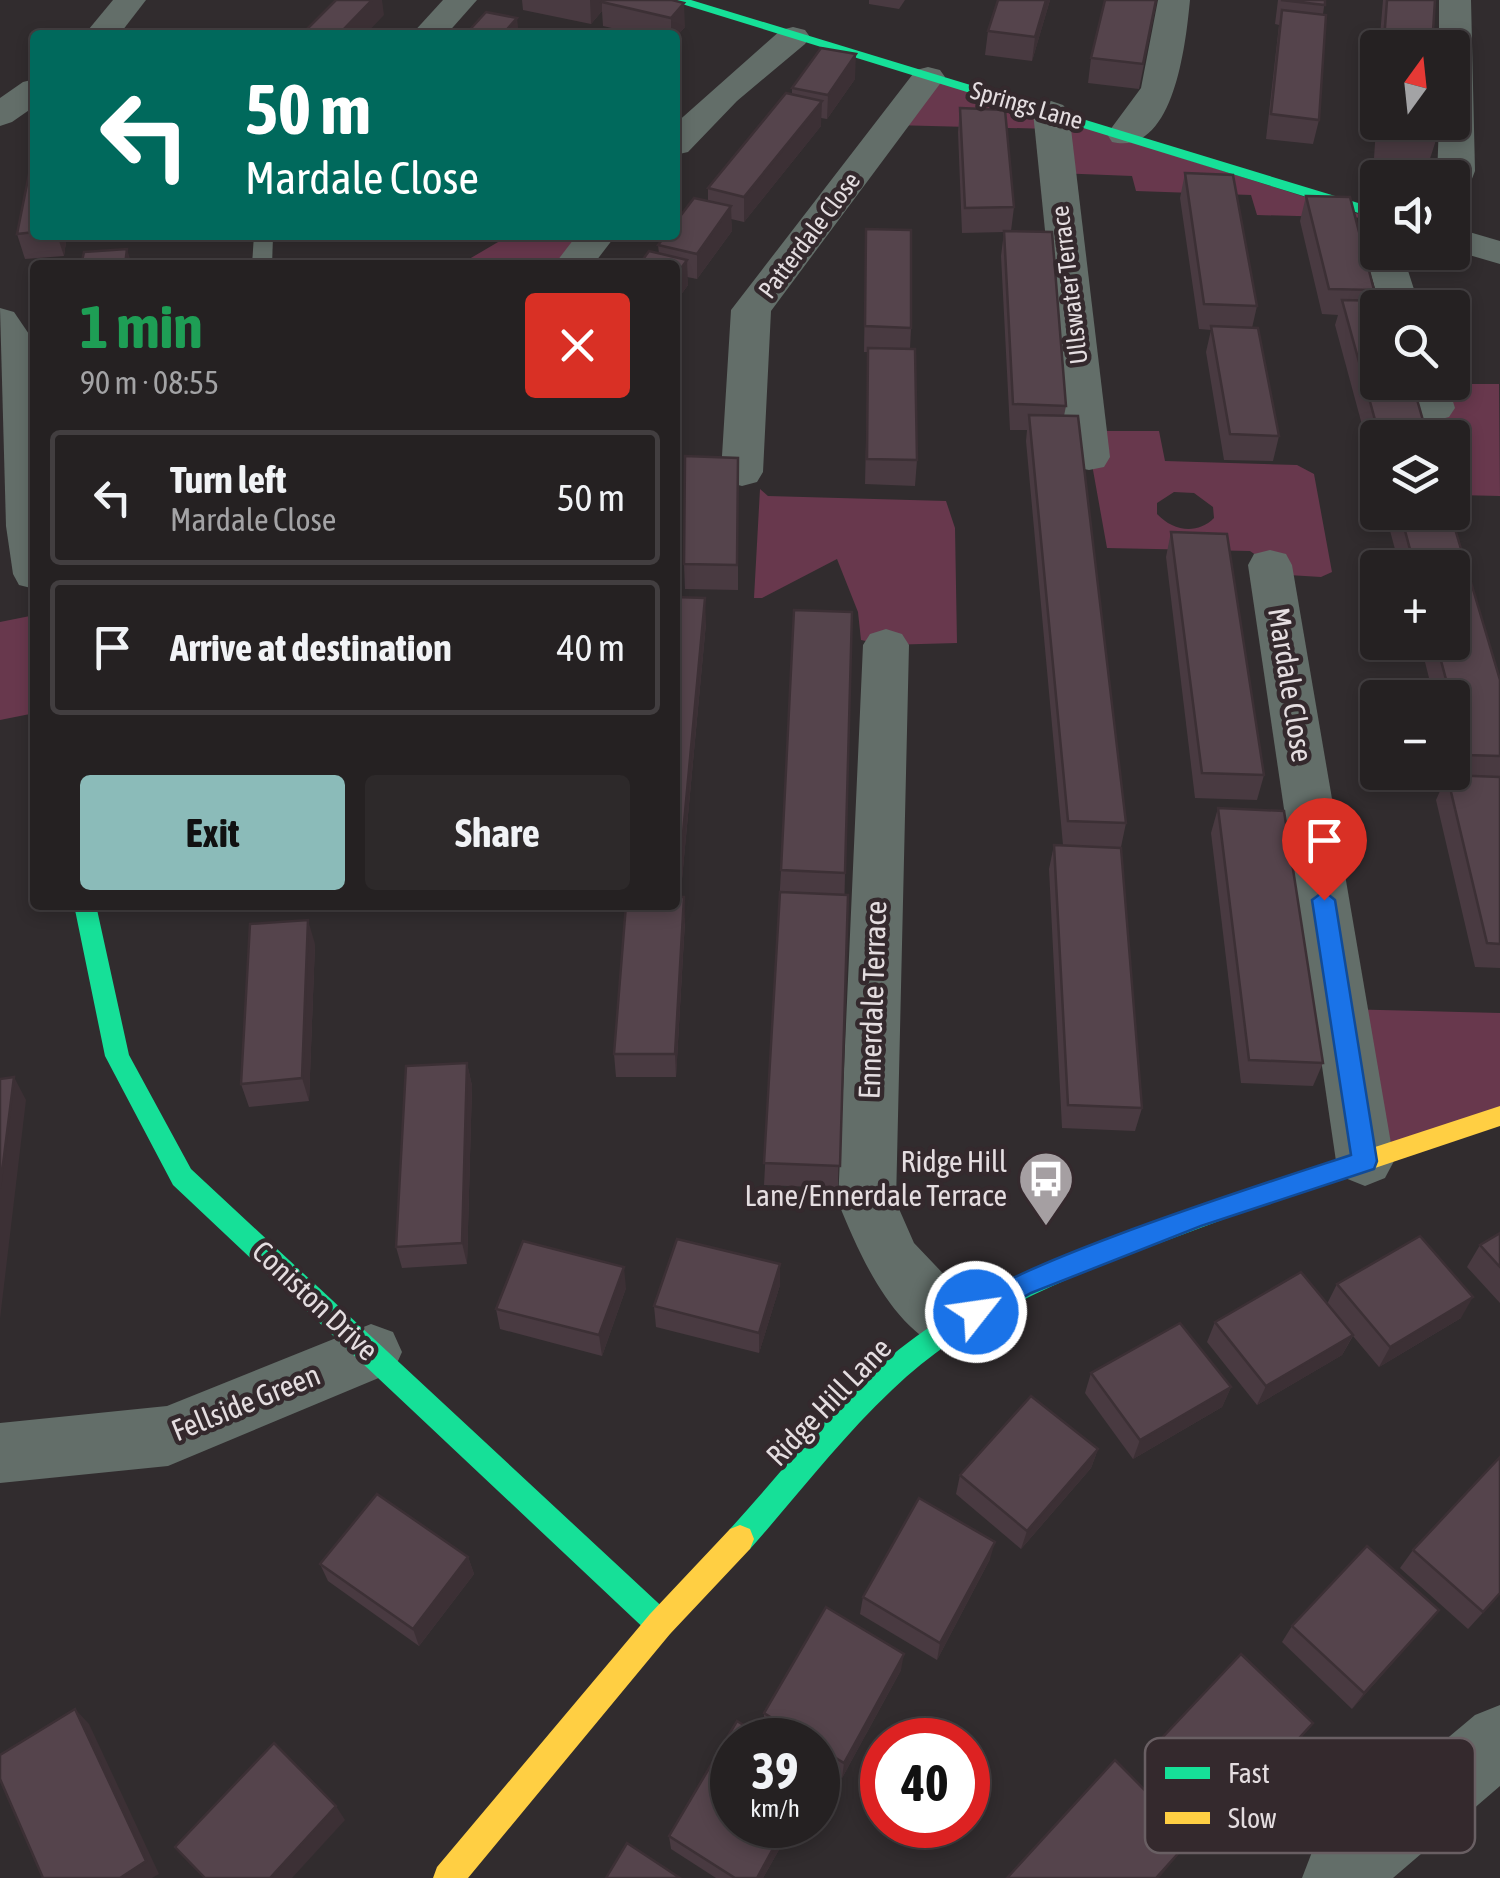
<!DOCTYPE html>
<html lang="en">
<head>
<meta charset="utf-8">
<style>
  :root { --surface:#252122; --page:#2d292a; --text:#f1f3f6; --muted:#a3a3a5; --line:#423e40; --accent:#8bbbb9 }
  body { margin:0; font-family:"Asap Condensed",sans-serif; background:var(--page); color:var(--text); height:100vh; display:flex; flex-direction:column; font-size:38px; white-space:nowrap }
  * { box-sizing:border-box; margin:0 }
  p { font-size:32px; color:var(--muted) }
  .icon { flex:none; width:55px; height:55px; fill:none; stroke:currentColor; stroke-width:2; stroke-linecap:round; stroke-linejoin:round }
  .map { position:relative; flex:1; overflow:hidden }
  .sheet { position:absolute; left:30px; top:260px; width:650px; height:650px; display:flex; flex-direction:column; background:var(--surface); border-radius:10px; box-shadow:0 5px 15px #0003,0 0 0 2px var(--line) }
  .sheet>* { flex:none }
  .guide { position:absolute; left:30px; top:30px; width:650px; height:210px; border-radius:10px; box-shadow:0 5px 15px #0003,0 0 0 2px var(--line); background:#00695c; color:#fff; overflow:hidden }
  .needle { width:65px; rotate:15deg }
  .controls { position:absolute; left:1360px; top:30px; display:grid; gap:20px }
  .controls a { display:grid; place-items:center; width:110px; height:110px; border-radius:10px; background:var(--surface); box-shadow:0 5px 15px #0003,0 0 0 2px var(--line); font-size:50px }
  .speed { position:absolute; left:710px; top:1718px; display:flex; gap:20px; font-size:50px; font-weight:700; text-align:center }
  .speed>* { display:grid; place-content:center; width:130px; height:130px; border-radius:50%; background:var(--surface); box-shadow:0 5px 15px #0003,0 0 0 2px var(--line); line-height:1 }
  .speed small { font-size:25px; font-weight:400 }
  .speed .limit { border:15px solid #d22; background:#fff; color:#111 }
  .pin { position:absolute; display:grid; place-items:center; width:85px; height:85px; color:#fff; margin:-102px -42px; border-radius:50% 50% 50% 0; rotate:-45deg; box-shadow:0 0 10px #0007 }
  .pin .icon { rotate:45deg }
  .me { position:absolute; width:110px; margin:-55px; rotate:60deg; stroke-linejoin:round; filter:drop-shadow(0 0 8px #0008) }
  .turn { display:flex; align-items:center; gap:35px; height:210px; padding:0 50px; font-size:45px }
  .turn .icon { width:130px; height:130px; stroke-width:2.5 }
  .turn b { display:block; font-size:70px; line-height:85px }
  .round { display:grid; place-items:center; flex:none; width:105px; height:105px; border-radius:10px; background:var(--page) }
  .summary { display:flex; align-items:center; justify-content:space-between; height:170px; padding:0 50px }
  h1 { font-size:60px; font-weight:700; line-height:75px; color:#1e9e55 }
  .action { display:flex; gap:20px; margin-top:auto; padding:20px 50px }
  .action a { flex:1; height:115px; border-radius:10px; background:var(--accent); color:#111; font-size:40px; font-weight:700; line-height:115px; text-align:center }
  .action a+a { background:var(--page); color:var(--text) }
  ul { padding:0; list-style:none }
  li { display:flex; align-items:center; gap:30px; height:135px; margin:0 20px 15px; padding:0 30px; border:5px solid var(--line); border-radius:10px }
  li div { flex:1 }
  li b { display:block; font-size:38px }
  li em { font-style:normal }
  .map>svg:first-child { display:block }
  .green { fill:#68384d; fill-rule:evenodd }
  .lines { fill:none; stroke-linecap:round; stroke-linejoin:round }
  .lane { fill:#636e69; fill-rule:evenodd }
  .street { fill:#636e69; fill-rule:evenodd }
  .fast { fill:#16e098; fill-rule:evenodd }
  .slow { fill:#ffcf43; fill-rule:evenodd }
  .wall { fill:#493a41 }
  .shaded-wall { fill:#3c3035 }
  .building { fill:#55444c; stroke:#3c3035; stroke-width:2.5 }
  .route { fill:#1a73e8; stroke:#114b97; stroke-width:2.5 }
  .labels { text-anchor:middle; stroke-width:9; stroke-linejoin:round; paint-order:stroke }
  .far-street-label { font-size:25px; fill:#e4dde0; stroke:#34292d }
  .street-label { font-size:30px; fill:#e4dde0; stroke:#34292d }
  .poi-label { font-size:30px; fill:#e4dde0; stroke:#34292d; text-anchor:end }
  .key { fill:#34292d; stroke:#695f63; stroke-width:2.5 }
  .key-label { font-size:28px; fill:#e4dde0 }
</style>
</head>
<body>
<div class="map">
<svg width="1500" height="1878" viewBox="0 0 1500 1878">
  <rect width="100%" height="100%" fill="#312c2e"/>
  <g class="green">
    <polygon points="928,77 1371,218 1257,215 1251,195 1136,191 1132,176 1056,173 1051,129 892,125"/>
    <polygon points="510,235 597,235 573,265 459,265"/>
    <polygon points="1427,384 1499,384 1500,496 1457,495 1453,476 1452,438 1442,437"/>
    <path d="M1086,431h73l6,30 132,4 17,9 18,98 -11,5 -49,-3 -2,-9 -20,-14 -143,-3zM1174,492l20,1 19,14 1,11c-17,17 -41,13 -57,-4v-11z"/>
    <polygon points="760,489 768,496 946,501 955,528 957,643 886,645 861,640 858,612 837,559 762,598 754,598"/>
    <polygon points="35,615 35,713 0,720 0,622"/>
    <polygon points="1341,1009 1500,1013 1500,1116 1365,1161"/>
  </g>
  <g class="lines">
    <polygon class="lane" points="254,235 273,237 272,265 252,265"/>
    <g class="street">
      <polygon points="113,0 146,0 119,35 84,35"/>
      <polygon points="443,0 477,0 446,35 411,35"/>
      <path d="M1158,0h32c-4,40 -15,157 -78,142l-5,-8 34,-46z"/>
      <polygon points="1439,0 1471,0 1475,171 1465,197 1452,200 1452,178 1437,178 1439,122 1452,122 1452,48 1439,48"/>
      <polygon points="793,27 805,30 810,37 805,44 737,101 688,152 675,155 675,124 781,30"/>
      <polygon points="928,67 940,70 945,77 771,311 763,472 757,482 742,486 727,482 721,472 731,310 916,70"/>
      <polygon points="35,79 35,106 12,122 0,126 0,98 23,82"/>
      <polygon points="1051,101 1063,105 1069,112 1110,457 1104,467 1089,470 1074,467 1068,457 1033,112 1039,105"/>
      <polygon points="1452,227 1500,241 1500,264 1452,250"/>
      <polygon points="577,235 616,235 593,265 554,265"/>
      <polygon points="1378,242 1378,252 1402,252 1420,308 1381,308 1364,252 1370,244"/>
      <polygon points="0,308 14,312 33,340 35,356 35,589 19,585 13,574 6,526"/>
      <polygon points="1406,382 1447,382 1455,408 1449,417 1434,421 1419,417"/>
      <polygon points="1270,550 1286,554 1292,565 1394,1161 1385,1178 1365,1186 1345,1178 1336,1161 1248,565 1254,554"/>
      <path d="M886,629l16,5 7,11 -13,557 18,41 60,63 9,20 -9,20 -21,8c-61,-23 -92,-96 -115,-152l25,-557 7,-11z"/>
      <polygon points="371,1324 393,1332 402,1352 393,1372 168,1466 0,1483 0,1423 167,1406"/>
      <polygon points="1500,1705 1500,1786 1393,1878 1302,1878 1312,1852 1475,1715"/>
    </g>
    <g class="fast">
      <polygon points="669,0 691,0 1378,209 1378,219"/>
      <polygon points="74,905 96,905 129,1055 191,1169 670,1614 674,1624 670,1634 660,1638 650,1634 173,1185 105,1056"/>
      <path d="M1226,1196l9,3 3,8 -3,8c-120,46 -248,83 -343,175 -51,48 -95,106 -142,159l-10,4 -10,-4 -4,-10 4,-10c47,-51 93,-111 144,-158 98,-90 229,-130 352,-175z"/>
    </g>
    <g class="slow">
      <polygon points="1500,1106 1500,1126 1226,1218 1217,1215 1214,1207 1217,1199 1226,1196"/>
      <polygon points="740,1525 750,1529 754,1539 750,1549 670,1634 468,1878 433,1878 437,1867 650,1614 730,1529"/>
    </g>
  </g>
  <g class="wall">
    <polygon points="522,0 672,0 685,27 675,38 675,35 642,35 603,26 602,11 591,24 523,10"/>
    <polygon points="869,0 905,0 899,9 869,4"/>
    <polygon points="998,0 1050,0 1032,61 985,55 988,31"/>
    <polygon points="1157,0 1139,89 1088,83 1091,58"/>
    <polygon points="1278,0 1325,0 1323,14 1319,120 1313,144 1266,139 1279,25 1275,24"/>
    <polygon points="1383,0 1435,0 1432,47 1379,48"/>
    <polygon points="855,79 827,119 821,118 821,126 744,222 731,219 732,231 697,279 687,277 688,285 675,303 675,265 659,254 658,245 708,201 708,188 792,95 792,88"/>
    <polygon points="1378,99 1378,122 1436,122 1436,140 1428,165 1374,158"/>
    <polygon points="960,108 1014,207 1011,231 1066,406 1064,416 1126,823 1121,847 1142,1108 1135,1131 1062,1128 1049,869 1054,845 1063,845 1026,441 1027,430 1010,430 1001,256 1004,232 962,233 958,132"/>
    <polygon points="35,144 35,235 67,235 64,256 25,259 17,234"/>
    <polygon points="1185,173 1257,306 1252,328 1279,436 1273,461 1224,460 1206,352 1211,330 1199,329 1180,198"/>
    <polygon points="1306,196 1374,290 1372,301 1428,438 1378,438 1378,484 1335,325 1338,315 1322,314 1300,221"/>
    <polygon points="866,229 911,328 910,349 917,460 915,486 865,484 868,352 864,352"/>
    <polygon points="738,458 738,590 685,589 684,564"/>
    <polygon points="1385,512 1450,512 1500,680 1500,968 1475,967 1436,800 1447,775 1455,775 1452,766 1452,698 1434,698 1420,642 1452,642 1452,568 1400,568"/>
    <polygon points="1171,532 1264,775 1257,800 1195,798 1166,557"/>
    <polygon points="675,597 706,623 682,879 675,879"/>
    <polygon points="1218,808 1323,1063 1313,1086 1241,1083 1211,833"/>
    <polygon points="781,870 845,873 838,1188 764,1185"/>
    <polygon points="177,905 233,905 179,910"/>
    <polygon points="685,921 676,1077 616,1077 614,1054"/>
    <polygon points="315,944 309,1101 249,1107 241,1084"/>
    <polygon points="467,1063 472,1086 467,1264 402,1268 396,1247"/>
    <polygon points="1500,1233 1500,1303 1467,1267 1480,1245"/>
    <polygon points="780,1264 780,1285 759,1353 656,1327 654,1306"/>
    <polygon points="1337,1284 1461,1318 1379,1367 1353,1336 1342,1355 1257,1405 1207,1342 1215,1322 1327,1304"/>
    <polygon points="626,1288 602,1356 500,1329 496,1309"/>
    <polygon points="1091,1373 1231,1387 1222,1407 1133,1459 1085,1393"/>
    <polygon points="1098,1449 1091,1468 1021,1549 956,1494 960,1475"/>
    <polygon points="1413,1550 1500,1594 1468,1629 1400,1568"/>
    <polygon points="468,1557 474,1574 419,1646 328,1581 320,1564"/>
    <polygon points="990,1559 937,1660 860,1614 863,1597"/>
    <polygon points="1439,1610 1352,1709 1282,1642 1292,1626"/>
    <polygon points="901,1670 842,1778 818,1762 818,1740 782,1740 764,1728 764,1713"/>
    <polygon points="1313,1723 1301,1738 1222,1825 1152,1754 1161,1739"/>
    <polygon points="793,1825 763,1878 716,1878 671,1849 669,1836"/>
  </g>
  <g class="shaded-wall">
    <polygon points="372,0 382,0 384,15 365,35 338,35"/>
    <polygon points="590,0 604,0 602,2 602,11 591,24"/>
    <polygon points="1046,0 1050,0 1032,61 1035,37"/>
    <polygon points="684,3 685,27 675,38 675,35 671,35 671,18"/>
    <polygon points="517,18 519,35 502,35"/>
    <polygon points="856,54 855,79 827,119 828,95"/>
    <polygon points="822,101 821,126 744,222 744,197"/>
    <polygon points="731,206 732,231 697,279 697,254"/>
    <polygon points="57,235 67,235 64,256"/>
    <polygon points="127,249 132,265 125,265"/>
    <polygon points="687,260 688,285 675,303 675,277"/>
    <polygon points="705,598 706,623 682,879 681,855"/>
    <polygon points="684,897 685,921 676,1077 675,1054"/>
    <polygon points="308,920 315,944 309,1101 302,1078"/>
    <polygon points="467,1063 472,1086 467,1264 462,1243"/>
    <polygon points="14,1077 26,1100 0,1319 0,1188"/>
    <polygon points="780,1264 780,1285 759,1353 759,1333"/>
    <polygon points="624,1267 626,1288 602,1356 599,1335"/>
    <polygon points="1473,1297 1461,1318 1379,1367 1390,1347"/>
    <polygon points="1353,1335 1342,1355 1257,1405 1266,1386"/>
    <polygon points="1231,1387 1222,1407 1133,1459 1140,1440"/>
    <polygon points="1098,1449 1091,1468 1021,1549 1027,1531"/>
    <polygon points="995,1542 990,1559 937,1660 940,1643"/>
    <polygon points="468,1557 474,1574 419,1646 413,1629"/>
    <polygon points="1439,1610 1425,1627 1352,1709 1364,1693"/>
    <polygon points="904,1654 901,1670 842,1778 844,1763"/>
    <polygon points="75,1709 89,1724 159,1874 152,1878 120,1878"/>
    <polygon points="1313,1723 1301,1738 1222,1825 1232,1811"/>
    <polygon points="336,1806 345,1820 292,1878 270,1878"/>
    <polygon points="786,1825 793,1825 763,1878 757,1878"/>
    <polygon points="1192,1838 1159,1878 1156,1878"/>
  </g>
  <g class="building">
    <polygon points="336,0 372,0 338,35 301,35"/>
    <polygon points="604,0 672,0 684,3 671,18 602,2"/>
    <polygon points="998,0 1046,0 1035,37 988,31"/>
    <polygon points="1105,0 1156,0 1143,64 1091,58"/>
    <polygon points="1281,0 1325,0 1325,5"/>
    <polygon points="1387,0 1435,0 1432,47 1384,41"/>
    <polygon points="1282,10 1326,15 1319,120 1271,114"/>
    <polygon points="486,12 517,18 502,35 465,35"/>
    <polygon points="1386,44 1414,48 1386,48"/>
    <polygon points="821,48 856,54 828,95 792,88"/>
    <polygon points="786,93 822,101 744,197 708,188"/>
    <polygon points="960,108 1005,110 1014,207 965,208"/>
    <polygon points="1381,122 1436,122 1436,140 1380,133"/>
    <polygon points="35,144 35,232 17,234"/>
    <polygon points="1185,173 1233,175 1257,306 1204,304"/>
    <polygon points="1306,196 1350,197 1374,290 1329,289"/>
    <polygon points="694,198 731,206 697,254 658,245 666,235 675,235 675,223"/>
    <polygon points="866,229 911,230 911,328 865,326"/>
    <polygon points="1004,231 1052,232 1066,406 1013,404"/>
    <polygon points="127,249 125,265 81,265 84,252"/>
    <polygon points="649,251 687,260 675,277 675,265 639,265"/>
    <polygon points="1342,300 1387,301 1389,308 1378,308 1378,382 1412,382 1428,438 1380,438"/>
    <polygon points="1211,326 1258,328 1279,436 1230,434"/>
    <polygon points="868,348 915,349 917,460 867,459"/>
    <polygon points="1029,415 1078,416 1126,823 1068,821"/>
    <polygon points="685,456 738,458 737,565 684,564"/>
    <polygon points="1400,512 1450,512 1500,680 1500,756 1466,755 1452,704 1452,698 1451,698 1436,642 1452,642 1452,568 1415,568"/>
    <polygon points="1171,532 1227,534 1264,775 1202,773"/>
    <polygon points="675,597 705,598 681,855 675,855"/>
    <polygon points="794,610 852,612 845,873 781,870"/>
    <polygon points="1447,775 1500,777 1500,944 1487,943"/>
    <polygon points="1218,808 1284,811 1323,1063 1249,1060"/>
    <polygon points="1054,845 1121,848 1142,1108 1068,1105"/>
    <polygon points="780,892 848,895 840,1166 764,1163"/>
    <polygon points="675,897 684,897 675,1054 614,1054 626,905 675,905"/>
    <polygon points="308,920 302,1078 241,1084 250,924"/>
    <polygon points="467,1063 462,1243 396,1247 406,1066"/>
    <polygon points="14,1077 0,1188 0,1079"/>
    <polygon points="1500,1233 1500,1267 1480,1245"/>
    <polygon points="1420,1236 1473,1297 1390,1347 1337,1284"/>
    <polygon points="677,1239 780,1264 759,1333 654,1306"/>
    <polygon points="523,1241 624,1267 599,1335 496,1309"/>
    <polygon points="1301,1272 1353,1335 1266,1386 1215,1322"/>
    <polygon points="1180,1323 1231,1387 1140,1440 1091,1373"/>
    <polygon points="1031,1396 1098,1449 1027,1531 960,1475"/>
    <polygon points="1500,1457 1500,1593 1483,1612 1413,1550"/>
    <polygon points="377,1494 468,1557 413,1629 320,1564"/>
    <polygon points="919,1498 995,1542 940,1643 863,1597"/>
    <polygon points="1367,1546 1439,1610 1364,1693 1292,1626"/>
    <polygon points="826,1607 904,1654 844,1763 818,1747 818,1740 807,1740 764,1713"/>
    <polygon points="1241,1654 1313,1723 1232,1811 1161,1739"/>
    <polygon points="75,1709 146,1861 120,1878 43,1878 0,1779 0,1755"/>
    <polygon points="737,1721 768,1740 732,1740 732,1825 786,1825 757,1878 735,1878 669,1836"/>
    <polygon points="274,1743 336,1806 270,1878 205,1878 175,1847"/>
    <polygon points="1115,1760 1192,1838 1156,1878 1007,1878"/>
    <polygon points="627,1843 680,1878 606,1878"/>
  </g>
  <path class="route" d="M1324,891l11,9 42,261 -3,8 -173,57 -170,67 -55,31 -9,-4 -4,-8c18,-40 331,-138 388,-157l-39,-255z"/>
  <defs>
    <g id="bus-pin" transform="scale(2.875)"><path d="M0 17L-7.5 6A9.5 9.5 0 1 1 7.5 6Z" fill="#a59fa2" stroke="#34292d"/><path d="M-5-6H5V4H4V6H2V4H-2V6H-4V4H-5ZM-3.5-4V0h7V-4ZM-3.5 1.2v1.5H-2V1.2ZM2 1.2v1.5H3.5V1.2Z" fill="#fff"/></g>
  </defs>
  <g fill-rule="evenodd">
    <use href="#bus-pin" x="1046" y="1179"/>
  </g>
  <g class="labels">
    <g class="far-street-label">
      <text transform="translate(1027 105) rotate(16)" y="9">Springs Lane</text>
      <text transform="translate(809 235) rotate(-53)" y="9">Patterdale Close</text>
      <text transform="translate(1069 285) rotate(-97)" y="9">Ullswater Terrace</text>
    </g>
    <g class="street-label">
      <text transform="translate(1290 685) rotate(81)" y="10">Mardale Close</text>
      <text transform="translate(873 1000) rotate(-88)" y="10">Ennerdale Terrace</text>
      <text transform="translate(315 1301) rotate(43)" y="10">Coniston Drive</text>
      <text transform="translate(829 1402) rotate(-46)" y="10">Ridge Hill Lane</text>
      <text transform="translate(246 1403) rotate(-22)" y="10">Fellside Green</text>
    </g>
    <g class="poi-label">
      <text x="1007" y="1172">Ridge Hill<tspan x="1007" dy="34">Lane/Ennerdale Terrace</tspan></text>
    </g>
  </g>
  <rect x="1145" y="1738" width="330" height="115" rx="15" class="key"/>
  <rect x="1165" y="1767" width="45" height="12" fill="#16e098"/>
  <rect x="1165" y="1812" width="45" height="12" fill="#ffcf43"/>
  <g class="key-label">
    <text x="1228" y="1783">Fast</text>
    <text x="1228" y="1828">Slow</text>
  </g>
</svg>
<div class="controls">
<a><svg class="needle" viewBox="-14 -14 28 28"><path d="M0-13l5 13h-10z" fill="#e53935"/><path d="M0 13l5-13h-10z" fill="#a3a3a5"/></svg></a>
<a><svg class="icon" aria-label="sound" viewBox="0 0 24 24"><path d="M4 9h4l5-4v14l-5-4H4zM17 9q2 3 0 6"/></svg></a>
<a><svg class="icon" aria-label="search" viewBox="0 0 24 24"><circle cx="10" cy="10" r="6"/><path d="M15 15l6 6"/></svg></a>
<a><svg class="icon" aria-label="layers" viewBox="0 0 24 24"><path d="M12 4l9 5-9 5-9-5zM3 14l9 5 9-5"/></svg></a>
<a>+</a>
<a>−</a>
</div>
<div class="speed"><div>39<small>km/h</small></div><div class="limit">40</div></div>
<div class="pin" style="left:1324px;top:900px;background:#d93025"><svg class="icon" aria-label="arrive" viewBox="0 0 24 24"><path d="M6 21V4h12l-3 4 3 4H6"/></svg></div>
<svg class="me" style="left:976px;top:1312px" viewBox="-20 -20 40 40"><circle r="17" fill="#1a73e8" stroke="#fff" stroke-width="3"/><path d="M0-11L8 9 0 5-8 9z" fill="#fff"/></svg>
<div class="guide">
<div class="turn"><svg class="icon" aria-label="left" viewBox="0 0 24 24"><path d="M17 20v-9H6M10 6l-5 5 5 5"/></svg><div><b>50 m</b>Mardale Close</div></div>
</div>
<section class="sheet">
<div class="summary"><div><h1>1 min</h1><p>90 m · 08:55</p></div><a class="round" style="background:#d93025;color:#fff"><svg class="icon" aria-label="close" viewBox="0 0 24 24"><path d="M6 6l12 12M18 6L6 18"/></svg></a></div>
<ul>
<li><svg class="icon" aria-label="left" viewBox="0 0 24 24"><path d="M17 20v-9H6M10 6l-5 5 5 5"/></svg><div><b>Turn left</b><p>Mardale Close</p></div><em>50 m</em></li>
<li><svg class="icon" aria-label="arrive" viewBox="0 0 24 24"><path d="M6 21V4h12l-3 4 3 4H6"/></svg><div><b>Arrive at destination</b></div><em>40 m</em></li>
</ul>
<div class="action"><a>Exit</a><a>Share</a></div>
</section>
</div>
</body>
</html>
